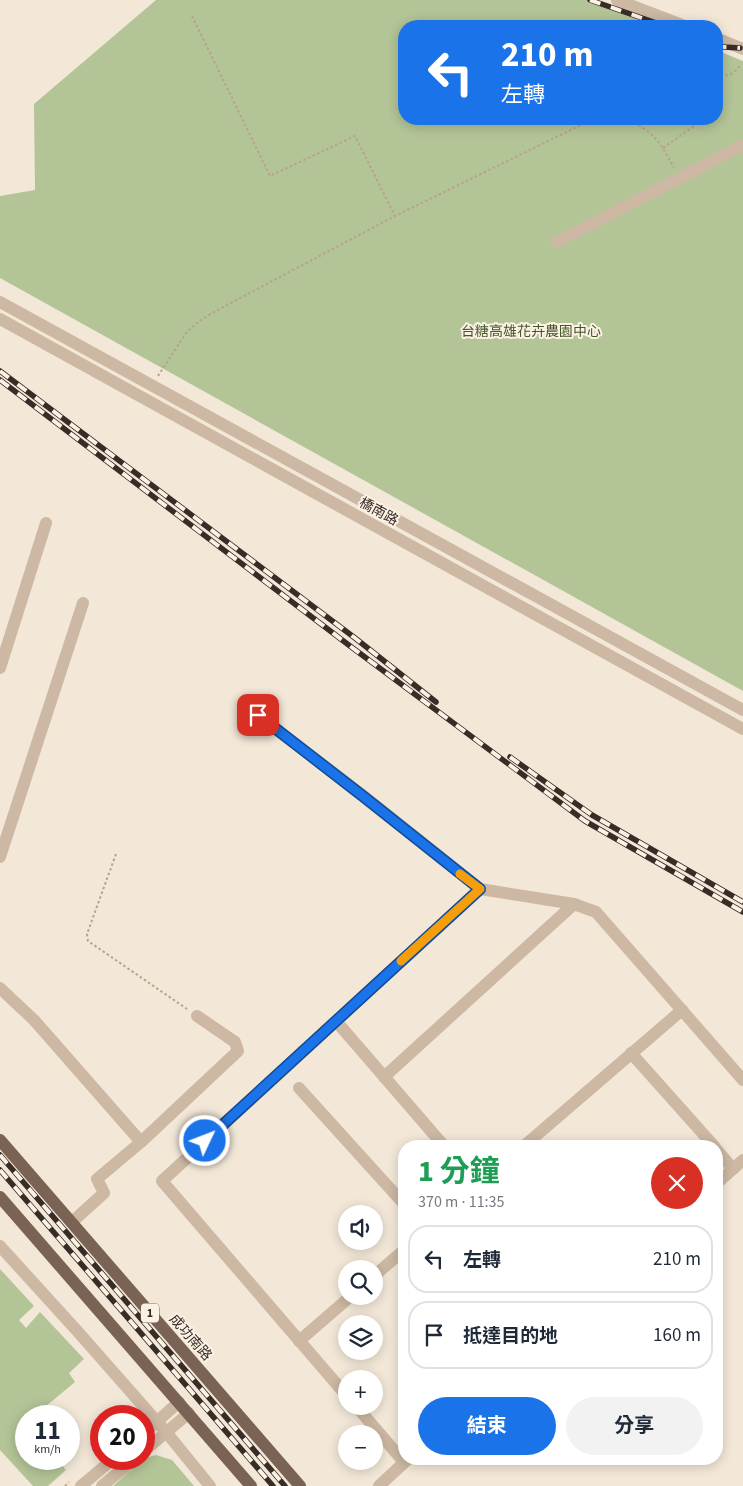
<!DOCTYPE html>
<html lang="zh-TW">
<head>
<meta charset="utf-8">
<style>
  :root { --surface:#fff; --page:#f2f2f3; --text:#1f2937; --muted:#747a83; --line:#e0e1e3; --accent:#1a73e8 }
  body { margin:0; font-family:"Source Sans 3","Noto Sans TC",sans-serif; background:var(--page); color:var(--text); height:100vh; display:flex; flex-direction:column; font-size:19px; white-space:nowrap }
  * { box-sizing:border-box; margin:0 }
  p { font-size:16px; color:var(--muted) }
  .icon { flex:none; width:28px; height:28px; fill:none; stroke:currentColor; stroke-width:2; stroke-linecap:round; stroke-linejoin:round }
  .map { position:relative; flex:1; overflow:hidden }
  .side { position:absolute; left:398px; top:1140px; width:325px; height:325px; display:flex; flex-direction:column; background:var(--surface); border-radius:20px; box-shadow:0 2px 12px #0003 }
  .side>* { flex:none }
  .top-card { position:absolute; left:398px; top:20px; width:325px; height:105px; border-radius:20px; box-shadow:0 2px 12px #0003; background:#1a73e8; color:#fff; overflow:hidden }
  .buttons { position:absolute; left:338px; top:1205px; display:grid; gap:10px }
  .buttons a { display:grid; place-items:center; width:45px; height:45px; border-radius:50%; background:var(--surface); box-shadow:0 2px 12px #0003; font-size:25px }
  .speed { position:absolute; left:15px; top:1405px; display:flex; gap:10px; font-size:25px; font-weight:700; text-align:center }
  .speed>* { display:grid; place-content:center; width:65px; height:65px; border-radius:50%; background:var(--surface); box-shadow:0 2px 12px #0003; line-height:1 }
  .speed small { font-size:12px; font-weight:400 }
  .speed .limit { border:8px solid #d22; background:#fff; color:#111 }
  .pin { position:absolute; display:grid; place-items:center; width:42px; height:42px; color:#fff; margin:-21px; border-radius:10px; box-shadow:0 2px 8px #0006 }
  .me { position:absolute; width:55px; margin:-28px; rotate:47deg; stroke-linejoin:round; filter:drop-shadow(0 0 4px #0008) }
  .turn { display:flex; align-items:center; gap:18px; height:105px; padding:0 20px; font-size:22px }
  .turn .icon { width:65px; height:65px; stroke-width:2.5 }
  .turn b { display:block; font-size:35px; line-height:42px }
  .round { display:grid; place-items:center; flex:none; width:52px; height:52px; border-radius:26px; background:var(--page) }
  .headline { display:flex; align-items:center; justify-content:space-between; height:85px; padding:0 20px }
  h1 { font-size:30px; font-weight:700; line-height:38px; color:#1e9e55 }
  .cta { display:flex; gap:10px; margin-top:auto; padding:10px 20px }
  .cta a { flex:1; height:58px; border-radius:30px; background:var(--accent); color:#fff; font-size:20px; font-weight:700; line-height:58px; text-align:center }
  .cta a+a { background:var(--page); color:var(--text) }
  ul { padding:0; list-style:none }
  li { display:flex; align-items:center; gap:15px; height:68px; margin:0 10px 8px; padding:0 10px; border:2px solid var(--line); border-radius:20px }
  li div { flex:1 }
  li b { display:block; font-size:19px }
  li em { font-style:normal }
  .map>svg:first-child { display:block }
  .green { fill:#b3c497 }
  .lines { fill:none; stroke-linecap:round; stroke-linejoin:round }
  .path { stroke:#b8a28d; stroke-width:2; stroke-dasharray:2.5 2.5; stroke-linecap:butt }
  .minor { stroke:#ccb8a3; stroke-width:12 }
  .major { stroke:#7a6355; stroke-width:12 }
  .rail-casing { stroke:#372c26; stroke-width:5.5 }
  .rail { stroke:#fbf2e5; stroke-width:4; stroke-dasharray:11; stroke-linecap:butt }
  .route-casing { stroke:#114b97; stroke-width:12 }
  .route { stroke:#1a73e8; stroke-width:9 }
  .slow { stroke:#f59e0b; stroke-width:9 }
  .labels { text-anchor:middle; stroke-width:4; stroke-linejoin:round; paint-order:stroke }
  .shield { fill:#fbf2e5; stroke:#72675f; stroke-width:1 }
  .shield-label { font-size:12px; font-weight:bold; fill:#372c26 }
  .park-label { font-size:14px; fill:#445727; stroke:#fbf2e5 }
  .street-label { font-size:14px; fill:#372c26; stroke:#fbf2e5 }
</style>
</head>
<body>
<div class="map">
<svg width="743" height="1486" viewBox="0 0 743 1486">
  <rect width="100%" height="100%" fill="#f3e8d8"/>
  <g class="green">
    <polygon points="156,0 591,0 657,26 404,26 404,119 716,119 716,50 743,61 743,691 0,278 0,196 35,190 34,104"/>
    <polygon points="0,1269 34,1306 19,1320 26,1328 40,1312 84,1359 69,1373 75,1382 34,1416 26,1416 26,1459 56,1459 66,1470 48,1486 33,1486 0,1450"/>
    <polygon points="156,1455 172,1460 194,1486 113,1486 145,1458"/>
  </g>
  <g class="lines">
    <g class="path">
      <polyline points="192,16 270,176 355,136 395,216"/>
      <path d="M716,73l3,2c10,2 16,-2 22,-11"/>
      <polyline points="716,83 719,75"/>
      <path d="M625,119c28,11 35,23 49,49"/>
      <polyline points="663,148 697,124 701,119"/>
      <polyline points="158,376 186,333 197,323 212,313 395,216 585,123 596,119"/>
      <polyline points="116,854 87,934 88,941 187,1009"/>
      <polyline points="65,1486 69,1482"/>
    </g>
    <g class="minor">
      <polyline points="617,0 685,26"/>
      <polyline points="716,38 743,49"/>
      <polyline points="557,242 743,145"/>
      <polyline points="0,302 743,710"/>
      <polyline points="0,319 743,729"/>
      <polyline points="0,668 46,523"/>
      <polyline points="258,715 365,797 480,889 574,904 596,912 743,1080"/>
      <polyline points="0,857 83,603"/>
      <polyline points="0,988 34,1020 141,1142"/>
      <polyline points="336,1021 444,1146"/>
      <polyline points="631,1053 714,1146"/>
      <polyline points="384,1077 574,904"/>
      <polyline points="299,1088 404,1204"/>
      <polyline points="524,1146 682,1010"/>
      <polyline points="716,1149 733,1169"/>
      <polyline points="716,1184 743,1160"/>
      <polyline points="72,1222 104,1193 97,1179 141,1142 238,1051 235,1042 197,1016"/>
      <polyline points="0,1246 79,1333 166,1432 210,1486"/>
      <polyline points="374,1276 404,1250"/>
      <polyline points="299,1341 351,1296"/>
      <polyline points="346,1395 162,1181 480,889"/>
      <polyline points="356,1406 404,1462"/>
      <polyline points="144,1433 179,1402"/>
      <polyline points="144,1451 189,1413"/>
      <polyline points="81,1486 113,1459"/>
      <polyline points="102,1486 135,1459"/>
      <polyline points="379,1486 408,1459"/>
    </g>
    <g class="major">
      <polyline points="0,1140 300,1486"/>
      <polyline points="0,1197 251,1486"/>
    </g>
    <g class="rail-casing">
      <g id="rail">
        <polyline points="590,0 665,26"/>
        <polyline points="716,44 724,47 740,48"/>
        <polyline points="0,371 355,638 436,702"/>
        <polyline points="0,380 350,646 585,821 743,912"/>
        <polyline points="510,757 592,815 743,902"/>
        <polyline points="0,1155 285,1486"/>
        <polyline points="0,1170 273,1486"/>
      </g>
    </g>
    <use href="#rail" class="rail"/>
  </g>
  <g class="lines">
    <g class="route-casing">
      <polyline id="route" points="205,1141 480,889 364,797 258,715"/>
    </g>
    <use href="#route" class="route"/>
    <polyline class="slow" points="401,961 480,889 460,874"/>
  </g>
  <g class="labels">
    <rect class="shield" x="141" y="1303.5" width="18" height="19" rx="4"/>
    <g class="shield-label">
      <text x="150" y="1317">1</text>
    </g>
    <g class="park-label">
      <text x="531" y="336">台糖高雄花卉農園中心</text>
    </g>
    <g class="street-label">
      <text transform="translate(379 511) rotate(29)" y="5">橋南路</text>
      <text transform="translate(191 1337) rotate(49)" y="5">成功南路</text>
    </g>
  </g>
</svg>
<div class="buttons">
<a><svg class="icon" aria-label="sound" viewBox="0 0 24 24"><path d="M4 9h4l5-4v14l-5-4H4zM17 9q2 3 0 6"/></svg></a>
<a><svg class="icon" aria-label="search" viewBox="0 0 24 24"><circle cx="10" cy="10" r="6"/><path d="M15 15l6 6"/></svg></a>
<a><svg class="icon" aria-label="layers" viewBox="0 0 24 24"><path d="M12 4l9 5-9 5-9-5zM3 14l9 5 9-5"/></svg></a>
<a>+</a>
<a>−</a>
</div>
<div class="speed"><div>11<small>km/h</small></div><div class="limit">20</div></div>
<div class="pin" style="left:258px;top:715px;background:#d93025"><svg class="icon" aria-label="arrive" viewBox="0 0 24 24"><path d="M6 21V4h12l-3 4 3 4H6"/></svg></div>
<svg class="me" style="left:205px;top:1141px" viewBox="-20 -20 40 40"><circle r="17" fill="#1a73e8" stroke="#fff" stroke-width="3"/><path d="M0-11L8 9 0 5-8 9z" fill="#fff"/></svg>
<div class="top-card">
<div class="turn"><svg class="icon" aria-label="left" viewBox="0 0 24 24"><path d="M17 20v-9H6M10 6l-5 5 5 5"/></svg><div><b>210 m</b>左轉</div></div>
</div>
<section class="side">
<div class="headline"><div><h1>1 分鐘</h1><p>370 m · 11:35</p></div><a class="round" style="background:#d93025;color:#fff"><svg class="icon" aria-label="close" viewBox="0 0 24 24"><path d="M6 6l12 12M18 6L6 18"/></svg></a></div>
<ul>
<li><svg class="icon" aria-label="left" viewBox="0 0 24 24"><path d="M17 20v-9H6M10 6l-5 5 5 5"/></svg><div><b>左轉</b></div><em>210 m</em></li>
<li><svg class="icon" aria-label="arrive" viewBox="0 0 24 24"><path d="M6 21V4h12l-3 4 3 4H6"/></svg><div><b>抵達目的地</b></div><em>160 m</em></li>
</ul>
<div class="cta"><a>結束</a><a>分享</a></div>
</section>
</div>
</body>
</html>
